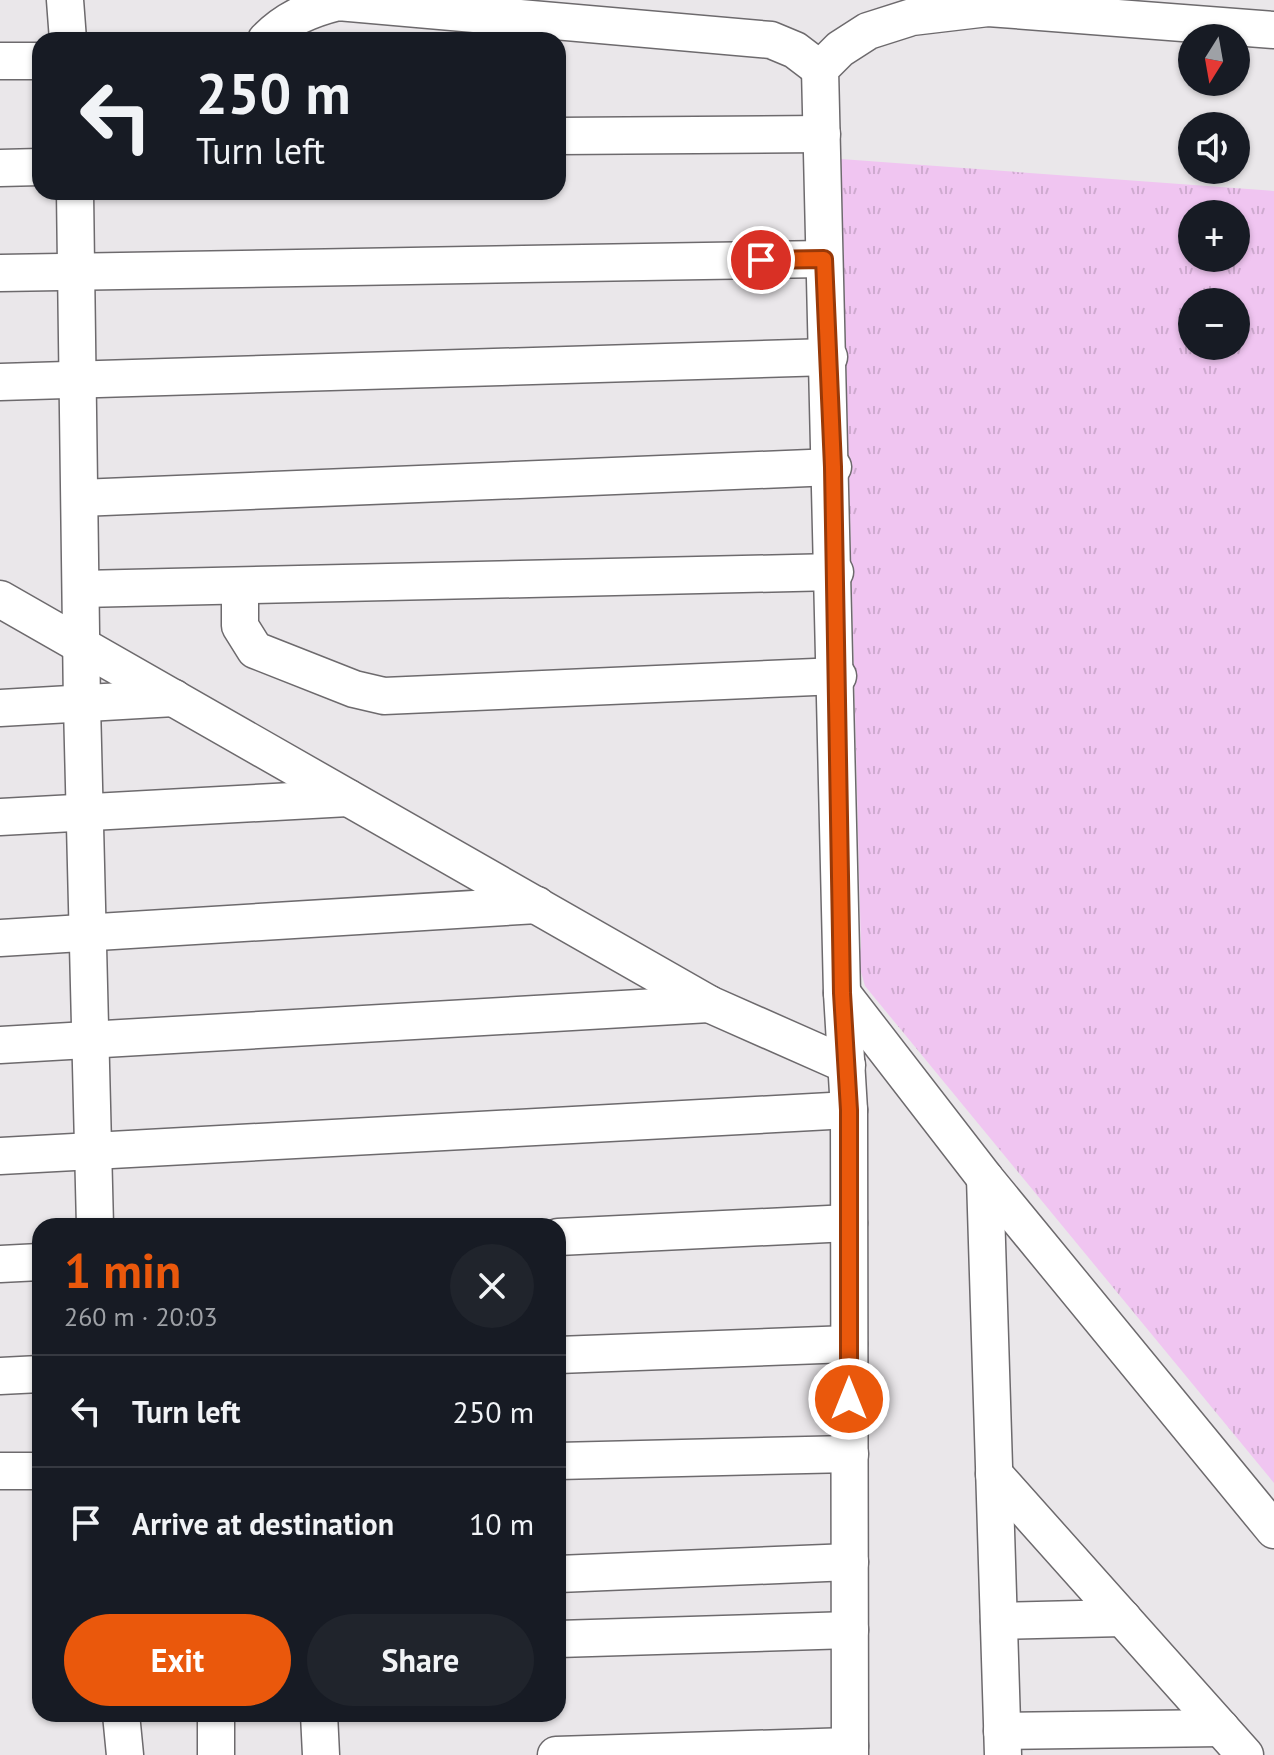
<!DOCTYPE html>
<html lang="en">
<head>
<meta charset="utf-8">
<style>
  :root { --surface:#171b24; --page:#20242c; --text:#f1f3f6; --muted:#9ea1a6; --line:#363941; --accent:#ea580c }
  body { margin:0; font-family:"PT Sans",sans-serif; background:var(--page); color:var(--text); height:100vh; display:flex; flex-direction:column; font-size:30px; white-space:nowrap }
  * { box-sizing:border-box; margin:0 }
  p { font-size:26px; color:var(--muted) }
  .icon { flex:none; width:44px; height:44px; fill:none; stroke:currentColor; stroke-width:2; stroke-linecap:round; stroke-linejoin:round }
  .map { position:relative; flex:1; overflow:hidden }
  .side { position:absolute; left:32px; top:1218px; width:534px; height:504px; display:flex; flex-direction:column; background:var(--surface); border-radius:24px; box-shadow:0 2px 6px #0004 }
  .side>* { flex:none }
  .banner { position:absolute; left:32px; top:32px; width:534px; height:168px; border-radius:24px; box-shadow:0 2px 6px #0004; background:#171b24; color:var(--text); overflow:hidden }
  .needle { width:52px; rotate:191deg }
  .fabs { position:absolute; left:1178px; top:24px; display:grid; gap:16px }
  .fabs a { display:grid; place-items:center; width:72px; height:72px; border-radius:50%; background:var(--surface); box-shadow:0 2px 6px #0004; font-size:40px }
  .pin { position:absolute; display:grid; place-items:center; width:68px; height:68px; color:#fff; margin:-34px; border:4px solid #fff; border-radius:50%; box-shadow:0 2px 8px #0007 }
  .me { position:absolute; width:88px; margin:-44px; rotate:0deg; stroke-linejoin:round; filter:drop-shadow(0 0 6px #0008) }
  .turn { display:flex; align-items:center; gap:28px; height:168px; padding:0 32px; font-size:36px }
  .turn .icon { width:104px; height:104px; stroke-width:2.5 }
  .turn b { display:block; font-size:56px; line-height:68px }
  .round { display:grid; place-items:center; flex:none; width:84px; height:84px; border-radius:42px; background:var(--page) }
  .head { display:flex; align-items:center; justify-content:space-between; height:136px; padding:0 32px }
  h1 { font-size:48px; font-weight:700; line-height:60px; color:var(--accent) }
  .cta { display:flex; gap:16px; margin-top:auto; padding:16px 32px }
  .cta a { flex:1; height:92px; border-radius:48px; background:var(--accent); color:#fff; font-size:32px; font-weight:700; line-height:92px; text-align:center }
  .cta a+a { background:var(--page); color:var(--text) }
  ul { padding:0; list-style:none }
  li { display:flex; align-items:center; gap:24px; height:112px; padding:0 32px; border-top:2px solid var(--line) }
  li div { flex:1 }
  li b { display:block; font-size:30px }
  li em { font-style:normal }
  .map>svg:first-child { display:block }
  .grass { fill:url(#grass-tufts); fill-rule:evenodd }
  .lines { fill:none; stroke-linecap:round; stroke-linejoin:round }
  .minor-casing { stroke:#6d6a6d; stroke-width:39 }
  .minor { stroke:#fff; stroke-width:36 }
  .route-casing { stroke:#983908; stroke-width:20 }
  .route { stroke:#ea580c; stroke-width:14 }
</style>
</head>
<body>
<div class="map">
<svg width="1274" height="1755" viewBox="0 0 1274 1755">
  <defs>
    <pattern id="grass-tufts" width="24" height="20" patternUnits="userSpaceOnUse" patternTransform="scale(2)"><rect width="24" height="20" fill="#f0c5f1"/><path d="M3 7l-1-3M5 7V3M7 7l1-3M15 17l-1-3M17 17v-4M19 17l1-3" fill="none" stroke="#ceaacf"/></pattern>
  </defs>
  <rect width="100%" height="100%" fill="#eae7ea"/>
  <path class="grass" d="M841,159l433,32v1292l-409,-497 -7,-24 3,-15zM1192,214h44v44h-44zM1192,302h44v44h-44z"/>
  <g class="lines">
    <g class="minor-casing">
      <g id="minor">
        <polyline points="65,0 68,40"/>
        <path d="M266,40c20,-21 44,-31 72,-38l433,38 24,10 25,19"/>
        <polyline points="0,61 40,61"/>
        <polyline points="558,136 822,134"/>
        <polyline points="0,168 40,167"/>
        <polyline points="75,192 82,705 95,1226"/>
        <polyline points="0,273 824,259"/>
        <polyline points="0,382 829,357"/>
        <polyline points="80,498 833,467"/>
        <polyline points="240,586 240,626 255,650 354,689 384,696 838,676"/>
        <polyline points="81,589 835,572"/>
        <polyline points="0,599 709,1004 847,1065"/>
        <polyline points="0,708 174,698"/>
        <polyline points="0,817 348,798"/>
        <polyline points="0,938 537,905"/>
        <polyline points="842,993 985,1178 1274,1530"/>
        <polyline points="0,1045 709,1004"/>
        <polyline points="0,1156 849,1110"/>
        <polyline points="985,1178 1003,1755"/>
        <polyline points="558,1237 849,1223"/>
        <polyline points="0,1264 40,1262"/>
        <polyline points="558,1355 849,1344"/>
        <polyline points="0,1376 40,1374"/>
        <polyline points="558,1461 850,1454"/>
        <polyline points="0,1471 40,1471"/>
        <polyline points="994,1474 1245,1755"/>
        <polyline points="558,1574 850,1562"/>
        <polyline points="999,1621 1123,1618"/>
        <polyline points="558,1639 850,1630"/>
        <polyline points="121,1714 125,1755"/>
        <polyline points="319,1714 321,1755"/>
        <polyline points="1002,1731 1221,1728"/>
        <polyline points="216,1755 216,1714"/>
        <polyline points="556,1755 850,1746"/>
        <polyline points="850,1755 849,1110 842,993 820,69 840,49 868,31 912,17 988,8 1274,30"/>
      </g>
    </g>
    <use href="#minor" class="minor"/>
  </g>
  <g class="lines">
    <g class="route-casing">
      <polyline id="route" points="761,260 824,259 833,467 842,993 849,1110 849,1399"/>
    </g>
    <use href="#route" class="route"/>
  </g>
</svg>
<div class="fabs">
<a><svg class="needle" viewBox="-14 -14 28 28"><path d="M0-13l5 13h-10z" fill="#e53935"/><path d="M0 13l5-13h-10z" fill="#9ea1a6"/></svg></a>
<a><svg class="icon" aria-label="sound" viewBox="0 0 24 24"><path d="M4 9h4l5-4v14l-5-4H4zM17 9q2 3 0 6"/></svg></a>
<a>+</a>
<a>−</a>
</div>
<div class="pin" style="left:761px;top:260px;background:#d93025"><svg class="icon" aria-label="arrive" viewBox="0 0 24 24"><path d="M6 21V4h12l-3 4 3 4H6"/></svg></div>
<svg class="me" style="left:849px;top:1399px" viewBox="-20 -20 40 40"><circle r="17" fill="#ea580c" stroke="#fff" stroke-width="3"/><path d="M0-11L8 9 0 5-8 9z" fill="#fff"/></svg>
<div class="banner">
<div class="turn"><svg class="icon" aria-label="left" viewBox="0 0 24 24"><path d="M17 20v-9H6M10 6l-5 5 5 5"/></svg><div><b>250 m</b>Turn left</div></div>
</div>
<section class="side">
<div class="head"><div><h1>1 min</h1><p>260 m · 20:03</p></div><a class="round"><svg class="icon" aria-label="close" viewBox="0 0 24 24"><path d="M6 6l12 12M18 6L6 18"/></svg></a></div>
<ul>
<li><svg class="icon" aria-label="left" viewBox="0 0 24 24"><path d="M17 20v-9H6M10 6l-5 5 5 5"/></svg><div><b>Turn left</b></div><em>250 m</em></li>
<li><svg class="icon" aria-label="arrive" viewBox="0 0 24 24"><path d="M6 21V4h12l-3 4 3 4H6"/></svg><div><b>Arrive at destination</b></div><em>10 m</em></li>
</ul>
<div class="cta"><a>Exit</a><a>Share</a></div>
</section>
</div>
</body>
</html>
